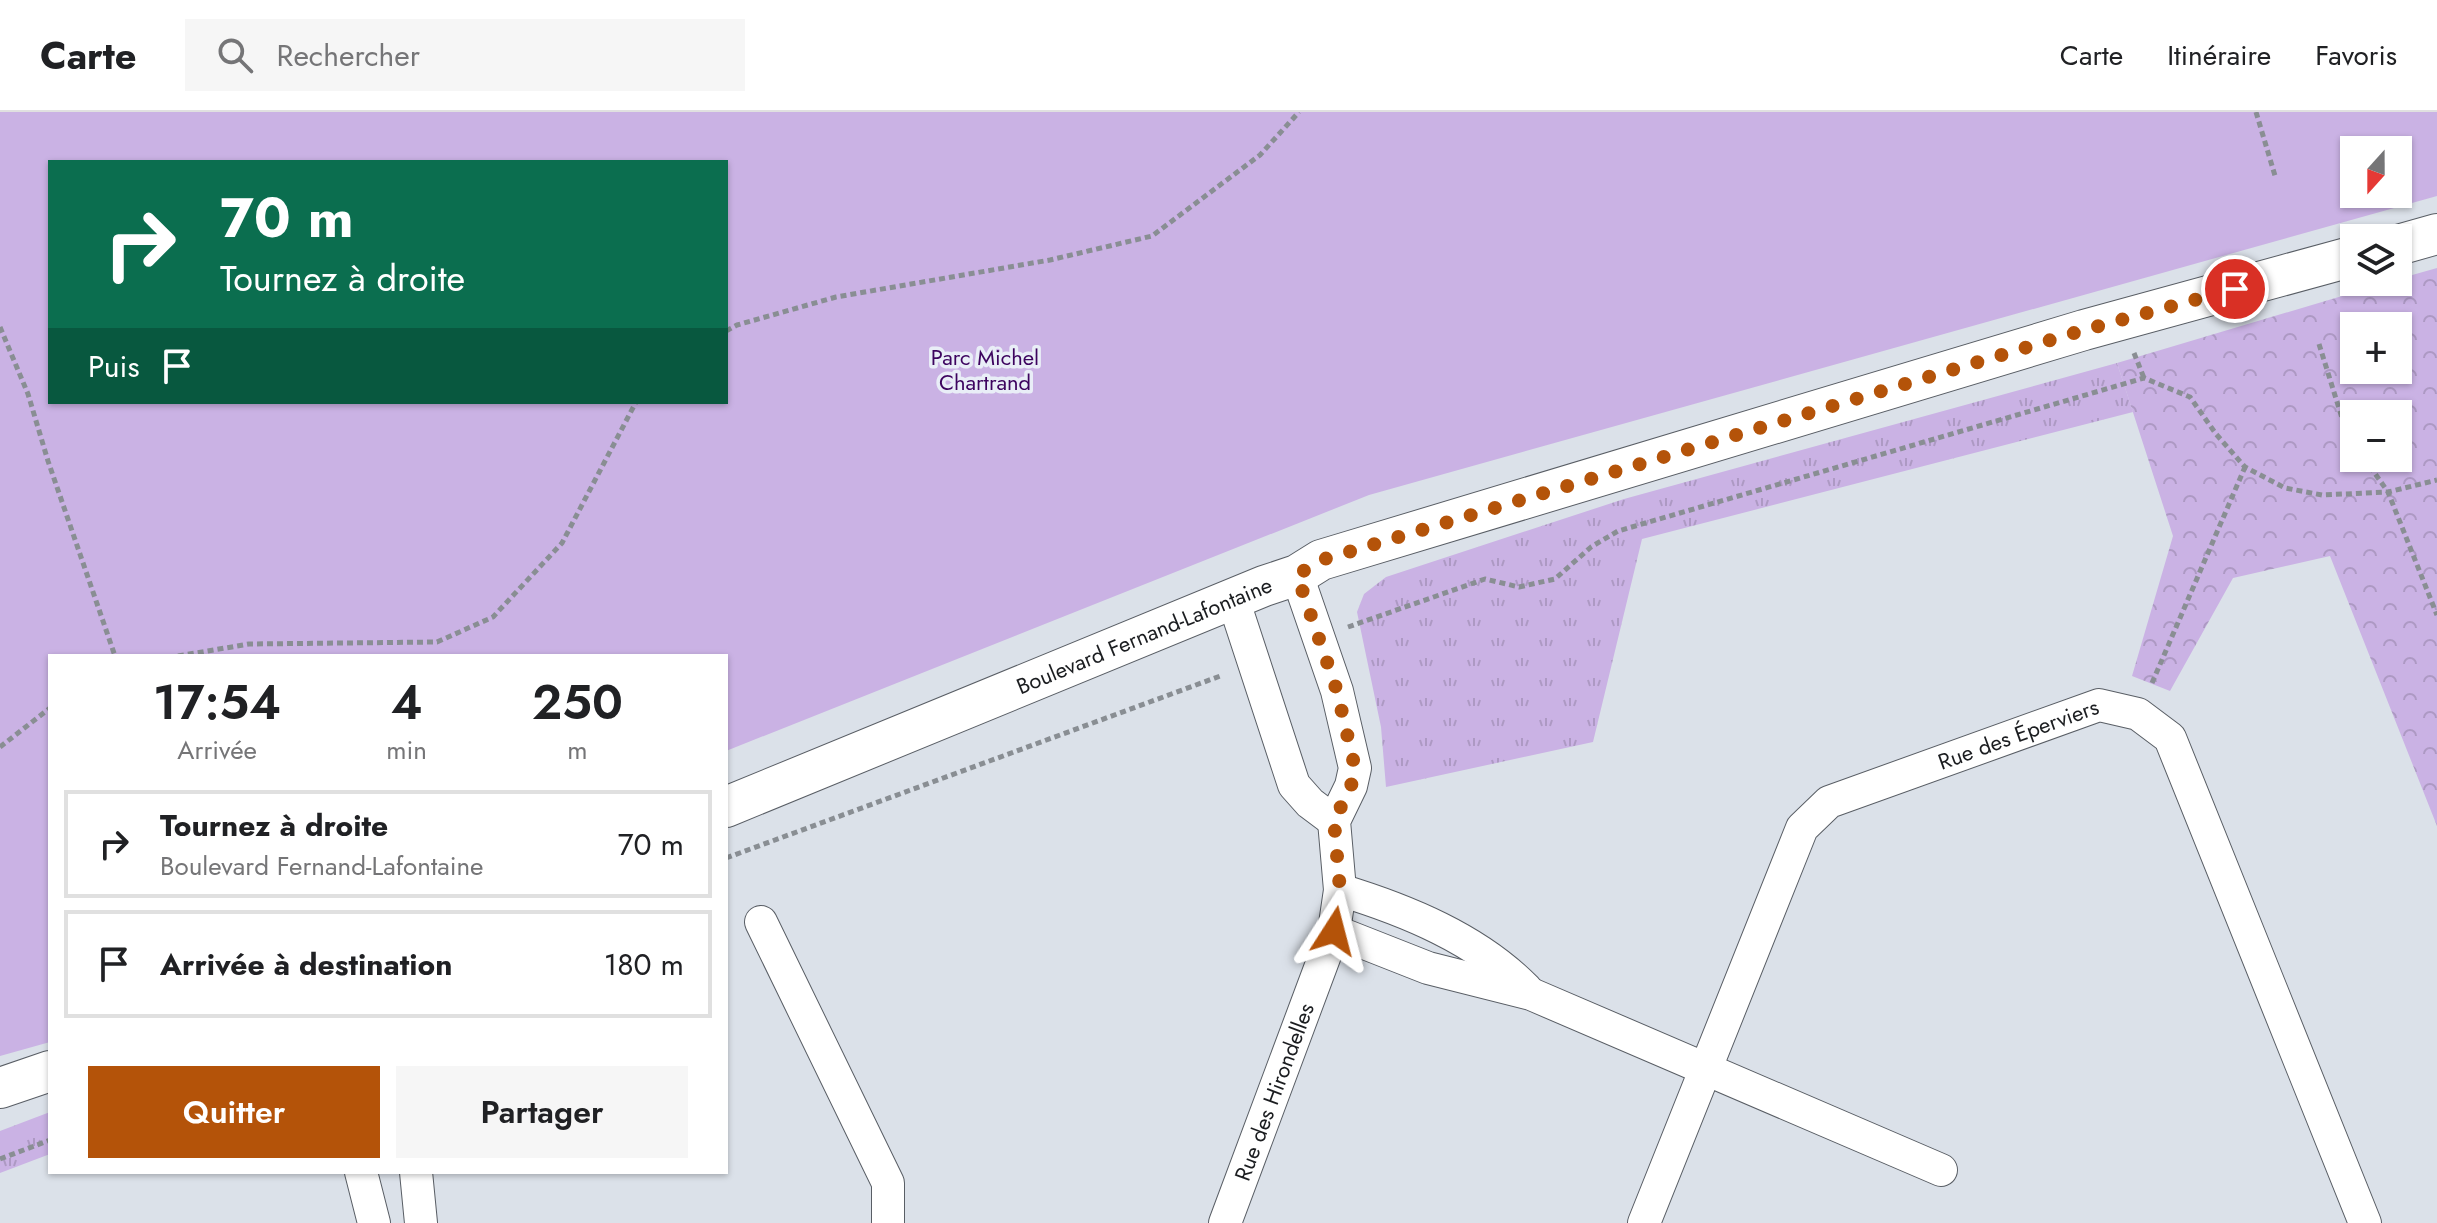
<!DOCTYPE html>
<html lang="fr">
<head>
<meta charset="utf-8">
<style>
  :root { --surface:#fff; --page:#f6f6f6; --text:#202124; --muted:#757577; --line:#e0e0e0; --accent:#b45309 }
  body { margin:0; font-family:Jost,sans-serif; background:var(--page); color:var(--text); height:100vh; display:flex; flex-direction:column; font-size:30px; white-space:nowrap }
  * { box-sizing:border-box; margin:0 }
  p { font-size:26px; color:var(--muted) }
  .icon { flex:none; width:44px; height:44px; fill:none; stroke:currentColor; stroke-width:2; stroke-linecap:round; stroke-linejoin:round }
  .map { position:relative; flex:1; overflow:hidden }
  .side { position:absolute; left:48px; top:542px; width:680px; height:520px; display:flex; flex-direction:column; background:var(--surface); border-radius:0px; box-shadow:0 2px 6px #0004 }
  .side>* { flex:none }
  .guide { position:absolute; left:48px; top:48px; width:680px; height:244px; border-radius:0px; box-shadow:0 2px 6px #0004; background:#0b6e4f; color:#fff; overflow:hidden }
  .needle { width:52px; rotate:201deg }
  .buttons { position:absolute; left:2340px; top:24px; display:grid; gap:16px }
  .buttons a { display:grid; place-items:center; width:72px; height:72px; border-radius:0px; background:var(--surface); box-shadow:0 2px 6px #0004; font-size:40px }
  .pin { position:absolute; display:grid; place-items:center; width:68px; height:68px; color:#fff; margin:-34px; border:4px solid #fff; border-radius:50%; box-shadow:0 2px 8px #0007 }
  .me { position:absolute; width:88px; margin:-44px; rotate:9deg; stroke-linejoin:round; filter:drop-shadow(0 0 6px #0008) }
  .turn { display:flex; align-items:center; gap:28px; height:168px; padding:0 40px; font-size:36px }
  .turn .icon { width:104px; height:104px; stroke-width:2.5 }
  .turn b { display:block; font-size:56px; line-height:68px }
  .then { display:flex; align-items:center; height:76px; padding:0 40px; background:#0003; gap:16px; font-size:30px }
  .eta { display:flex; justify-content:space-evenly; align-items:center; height:136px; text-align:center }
  .eta b { font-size:48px; font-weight:600; line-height:56px }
  .primary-button { display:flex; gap:16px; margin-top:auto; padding:16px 40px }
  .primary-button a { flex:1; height:92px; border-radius:0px; background:var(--accent); color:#fff; font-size:32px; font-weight:600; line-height:92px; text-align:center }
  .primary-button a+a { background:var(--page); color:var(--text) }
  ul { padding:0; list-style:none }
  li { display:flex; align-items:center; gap:24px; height:108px; margin:0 16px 12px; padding:0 24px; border:4px solid var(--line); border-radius:0px }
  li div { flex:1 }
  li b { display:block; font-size:30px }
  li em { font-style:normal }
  header { display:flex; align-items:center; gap:48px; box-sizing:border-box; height:112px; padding:0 40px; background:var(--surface); border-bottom:2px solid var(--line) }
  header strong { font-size:38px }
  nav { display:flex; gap:44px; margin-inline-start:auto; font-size:28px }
  .search { width:560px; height:72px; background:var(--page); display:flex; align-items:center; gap:20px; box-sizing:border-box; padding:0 28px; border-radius:0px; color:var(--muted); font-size:30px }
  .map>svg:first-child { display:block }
  .grass { fill:url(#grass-tufts) }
  .forest { fill:url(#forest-crowns); fill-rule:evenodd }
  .green { fill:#cab2e4; fill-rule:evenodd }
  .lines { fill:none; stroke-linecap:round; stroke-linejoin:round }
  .minor-casing { stroke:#595e65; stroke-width:34 }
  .tertiary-casing { stroke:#595e65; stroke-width:42 }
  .path { stroke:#898e93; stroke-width:5; stroke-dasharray:6 4; stroke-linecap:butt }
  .minor { stroke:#fff; stroke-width:32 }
  .tertiary { stroke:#fff; stroke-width:40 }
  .route { stroke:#b45309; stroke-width:14; stroke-dasharray:0 25.2 }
  .labels { text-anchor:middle; stroke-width:7; stroke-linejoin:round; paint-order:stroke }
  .park-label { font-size:22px; fill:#3d045f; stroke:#e9eef7 }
  .street-label { font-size:22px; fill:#1b1d20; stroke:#e9eef7 }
</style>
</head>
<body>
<header>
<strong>Carte</strong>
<div class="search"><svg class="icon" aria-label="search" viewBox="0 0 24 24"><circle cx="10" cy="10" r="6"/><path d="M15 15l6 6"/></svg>Rechercher</div>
<nav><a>Carte</a><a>Itinéraire</a><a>Favoris</a></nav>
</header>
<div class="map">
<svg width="2437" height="1111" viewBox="0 0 2437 1111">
  <defs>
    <pattern id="grass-tufts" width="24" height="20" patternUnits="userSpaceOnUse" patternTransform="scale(2)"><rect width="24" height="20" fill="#cab2e4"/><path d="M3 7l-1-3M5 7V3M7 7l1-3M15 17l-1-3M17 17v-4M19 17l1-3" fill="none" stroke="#ad99c3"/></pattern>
    <pattern id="forest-crowns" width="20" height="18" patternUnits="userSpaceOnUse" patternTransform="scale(2)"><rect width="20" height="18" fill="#cab2e4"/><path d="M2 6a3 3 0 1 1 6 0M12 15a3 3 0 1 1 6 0" fill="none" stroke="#ad99c3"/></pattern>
  </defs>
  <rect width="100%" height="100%" fill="#dbe1e9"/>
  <g class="grass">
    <polygon points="2117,251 2133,300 1642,427 1593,630 1386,675 1381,615 1357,500 1364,482 1386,465 1624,387"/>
    <polygon points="50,1000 50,1042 0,1061 0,1019"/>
  </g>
  <path class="forest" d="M2437,156v558l-107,-270 -97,22 -63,113 -38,-15 41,-140 -56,-173 272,-81h9v-3zM2354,214h44v44h-44zM2354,302h44v44h-44z"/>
  <path class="green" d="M0,0h2437v84l-1068,299 -643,256v-95h-676v386l-50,14zM2354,38h44v44h-44zM50,50h676v240h-676z"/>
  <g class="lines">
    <g class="minor-casing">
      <g id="minor">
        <polyline points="1233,487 1294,673 1310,691 1334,709"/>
        <path d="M1340,778c66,20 137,49 186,99"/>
        <polyline points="761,810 888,1071 888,1111"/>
        <polyline points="1334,819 1428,856 1531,882 1941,1058"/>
        <polyline points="361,1060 374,1111"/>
        <polyline points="416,1060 421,1111"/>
        <path id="s1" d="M1225,1111l109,-292 6,-41 -6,-69 17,-35 4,-18 -18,-77 -40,-116"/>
        <path id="s2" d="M1644,1111l158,-395 27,-26 270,-97 39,9 32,24 195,485"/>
      </g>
    </g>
    <g class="tertiary-casing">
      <g id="tertiary">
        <polyline points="2398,133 2437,122"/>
        <path id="s3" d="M726,695l538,-221 33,-11 24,-15 763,-230 270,-74"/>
        <polyline points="0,976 50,959"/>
      </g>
    </g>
    <g class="path">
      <polyline points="2256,0 2276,67"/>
      <polyline points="0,215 28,282 48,349 115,544"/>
      <polyline points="726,219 737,213 836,185 1050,148 1152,124 1260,43 1299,0"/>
      <polyline points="2319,232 2347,322 2354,332"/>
      <polyline points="2134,241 2144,266"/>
      <polyline points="2364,346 2388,380 2437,503"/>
      <polyline points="1348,515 1485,467 1519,475 1555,467 1591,435 1618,419 2144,266 2190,285 2216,322 2245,355 2285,376 2322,383 2388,380 2437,368"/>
      <polyline points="178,544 249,532 437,530 493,505 562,431 636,290"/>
      <polyline points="2152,571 2245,355"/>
      <polyline points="0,635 50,596"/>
      <polyline points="726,746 1223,563"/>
      <polyline points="0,1047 50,1028"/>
    </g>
    <use href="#minor" class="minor"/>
    <use href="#tertiary" class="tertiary"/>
  </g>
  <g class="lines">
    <polyline class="route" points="1334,819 1340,778 1334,709 1351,674 1355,656 1337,579 1297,463 1321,448 1352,439 2084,218 2235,177"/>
  </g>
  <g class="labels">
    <g class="park-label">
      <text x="985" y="253">Parc Michel<tspan x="985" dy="25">Chartrand</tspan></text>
    </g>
    <g class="street-label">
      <text dy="8" stroke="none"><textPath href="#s3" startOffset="452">Boulevard Fernand-Lafontaine</textPath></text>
      <text dy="8" stroke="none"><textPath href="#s2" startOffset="664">Rue des Éperviers</textPath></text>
      <text dy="8" stroke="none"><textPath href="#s1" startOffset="140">Rue des Hirondelles</textPath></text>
    </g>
  </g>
</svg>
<div class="buttons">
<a><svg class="needle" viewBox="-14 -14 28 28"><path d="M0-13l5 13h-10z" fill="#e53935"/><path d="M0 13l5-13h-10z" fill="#757577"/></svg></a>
<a><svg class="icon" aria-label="layers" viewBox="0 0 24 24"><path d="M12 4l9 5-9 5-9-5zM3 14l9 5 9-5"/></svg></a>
<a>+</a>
<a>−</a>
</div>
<div class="pin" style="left:2235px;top:177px;background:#d93025"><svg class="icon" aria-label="arrive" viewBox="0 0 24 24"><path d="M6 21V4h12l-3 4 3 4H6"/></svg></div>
<svg class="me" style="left:1334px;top:819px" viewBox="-20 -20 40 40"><path d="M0-17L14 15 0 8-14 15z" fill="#b45309" stroke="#fff" stroke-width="4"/></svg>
<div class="guide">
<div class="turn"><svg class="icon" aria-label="right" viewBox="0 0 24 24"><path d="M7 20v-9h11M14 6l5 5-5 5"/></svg><div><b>70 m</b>Tournez à droite</div></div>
<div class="then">Puis<svg class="icon" aria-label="arrive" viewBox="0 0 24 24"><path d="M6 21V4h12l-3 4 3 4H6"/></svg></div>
</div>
<section class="side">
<div class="eta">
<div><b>17:54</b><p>Arrivée</p></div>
<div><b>4</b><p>min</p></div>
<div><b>250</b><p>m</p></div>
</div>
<ul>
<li><svg class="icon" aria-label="right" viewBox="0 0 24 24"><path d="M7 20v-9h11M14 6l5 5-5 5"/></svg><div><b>Tournez à droite</b><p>Boulevard Fernand-Lafontaine</p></div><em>70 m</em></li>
<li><svg class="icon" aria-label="arrive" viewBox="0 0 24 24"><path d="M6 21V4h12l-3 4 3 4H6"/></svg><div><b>Arrivée à destination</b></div><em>180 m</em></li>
</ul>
<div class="primary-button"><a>Quitter</a><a>Partager</a></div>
</section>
</div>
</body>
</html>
